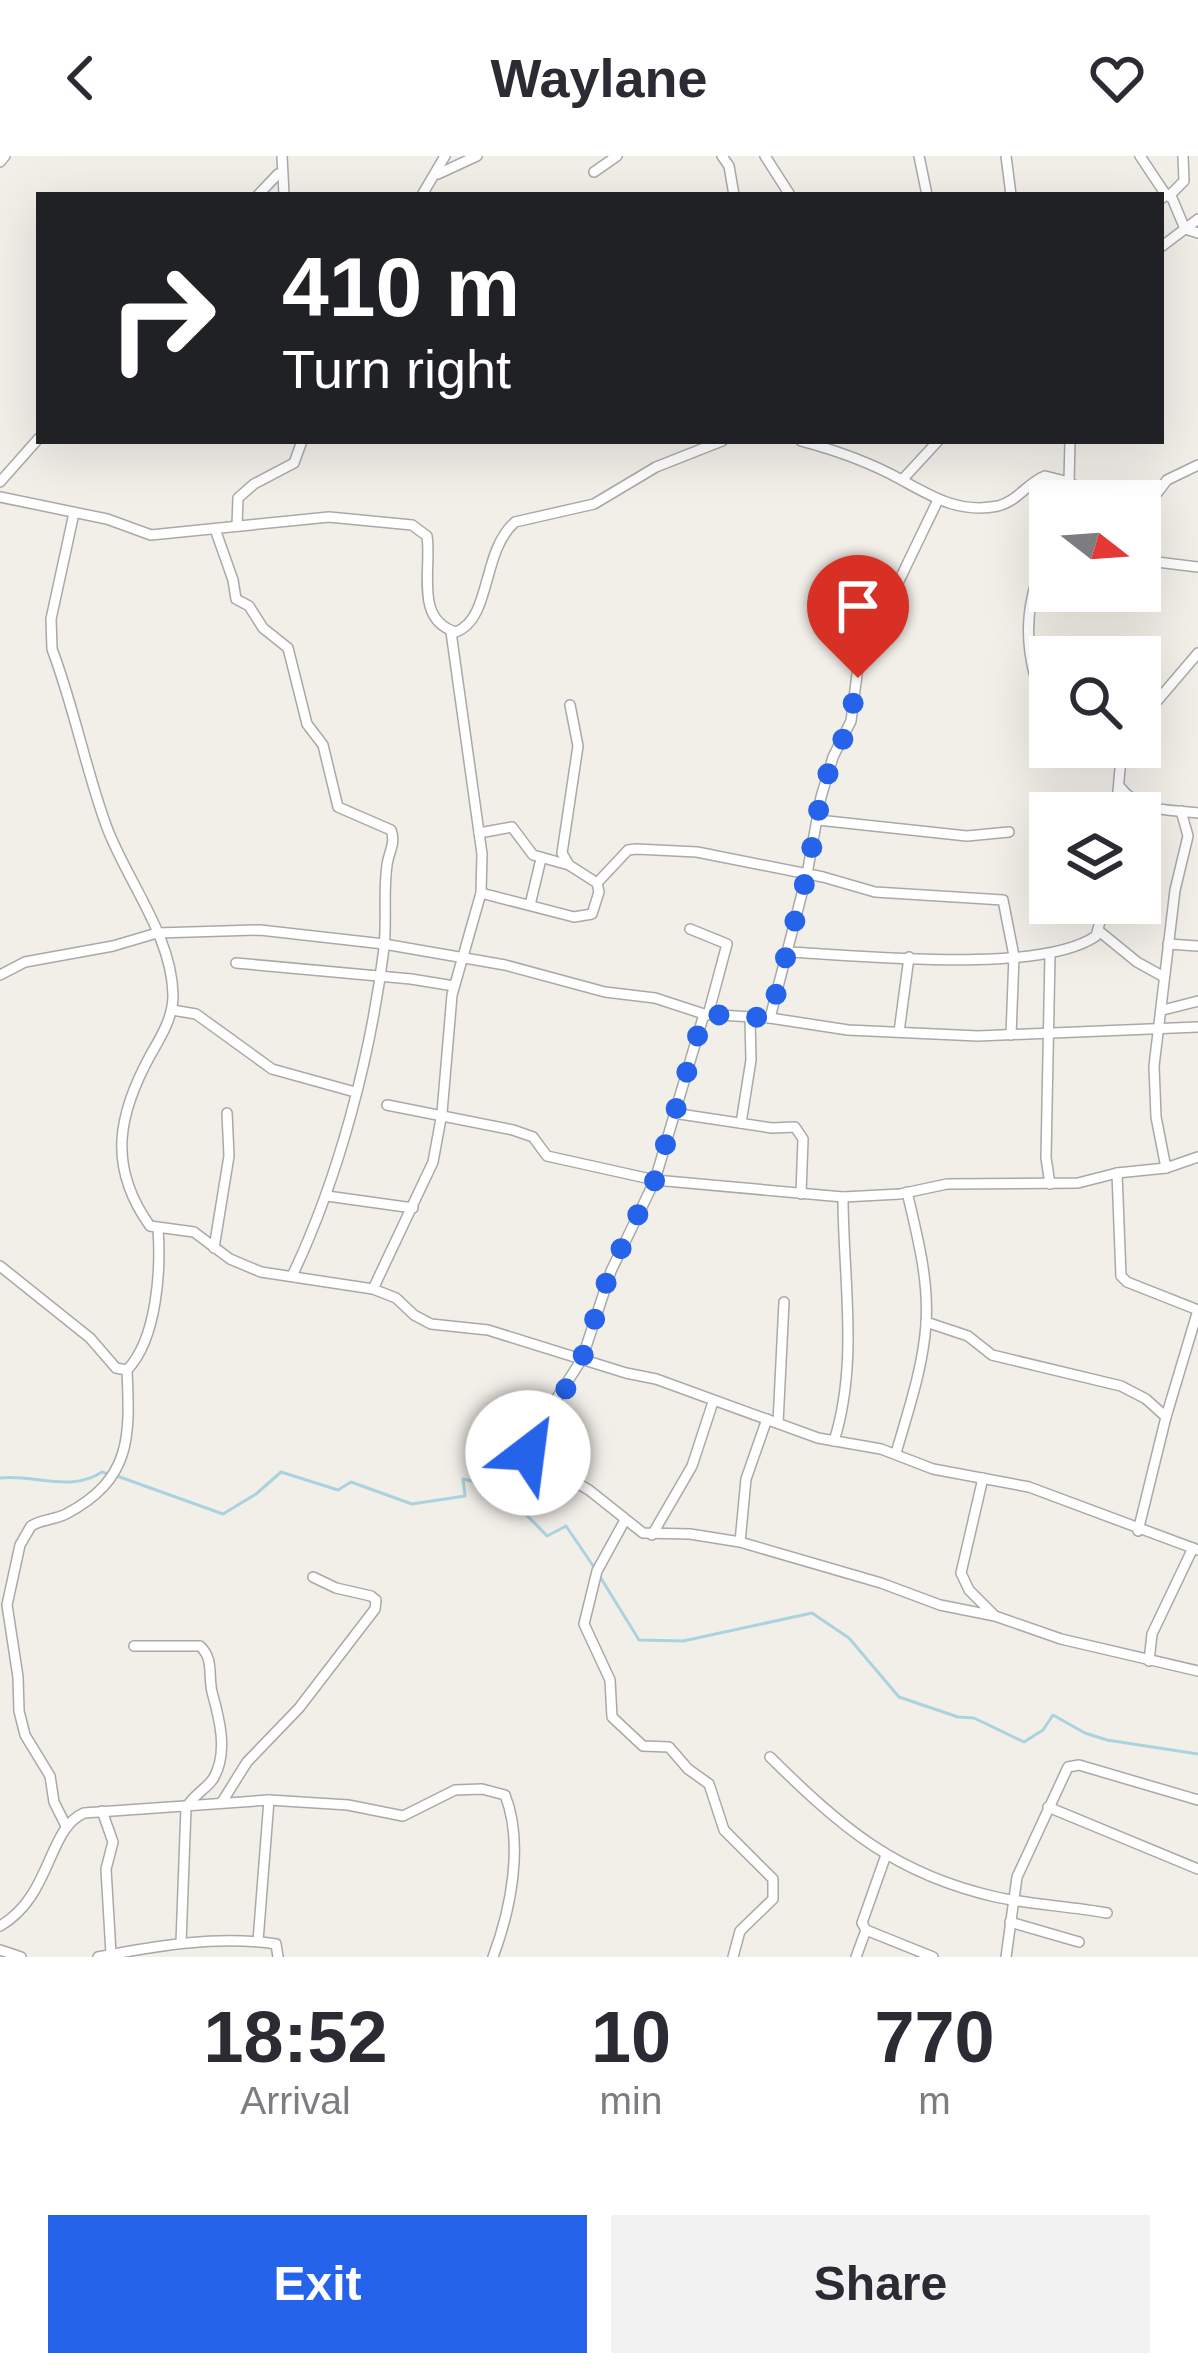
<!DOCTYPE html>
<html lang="en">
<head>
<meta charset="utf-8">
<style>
  :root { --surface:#fff; --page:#f2f2f3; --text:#2b2b33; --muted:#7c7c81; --accent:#2563eb }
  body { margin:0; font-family:Helvetica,sans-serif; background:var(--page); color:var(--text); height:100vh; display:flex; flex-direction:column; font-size:45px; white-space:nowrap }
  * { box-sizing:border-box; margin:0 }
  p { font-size:39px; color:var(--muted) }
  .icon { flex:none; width:66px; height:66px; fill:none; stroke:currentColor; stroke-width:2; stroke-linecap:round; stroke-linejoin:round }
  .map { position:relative; height:1801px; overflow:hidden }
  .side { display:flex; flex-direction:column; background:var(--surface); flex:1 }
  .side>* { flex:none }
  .guide { position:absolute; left:36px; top:36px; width:1128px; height:252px; border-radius:0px; box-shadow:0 12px 48px #0002; background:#202124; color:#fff; overflow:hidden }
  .needle { width:78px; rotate:107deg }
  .buttons { position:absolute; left:1029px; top:324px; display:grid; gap:24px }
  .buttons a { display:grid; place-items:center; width:132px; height:132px; border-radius:0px; background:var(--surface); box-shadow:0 12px 48px #0002; font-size:60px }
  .pin { position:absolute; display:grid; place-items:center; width:102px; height:102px; color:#fff; margin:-123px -51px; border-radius:50% 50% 50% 0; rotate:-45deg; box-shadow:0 0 12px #0007 }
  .pin .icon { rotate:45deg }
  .me { position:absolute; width:132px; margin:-66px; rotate:30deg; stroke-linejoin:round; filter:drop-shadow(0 0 9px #0008) }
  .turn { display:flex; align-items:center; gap:42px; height:252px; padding:0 48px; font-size:54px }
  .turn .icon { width:156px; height:156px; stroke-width:2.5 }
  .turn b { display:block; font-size:84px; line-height:102px }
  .eta { display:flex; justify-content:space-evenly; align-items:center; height:204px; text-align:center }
  .eta b { font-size:72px; font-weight:700; line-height:84px }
  .button { display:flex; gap:24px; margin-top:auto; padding:24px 48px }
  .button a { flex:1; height:138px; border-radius:0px; background:var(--accent); color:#fff; font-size:48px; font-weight:700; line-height:138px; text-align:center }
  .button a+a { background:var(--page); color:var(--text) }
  header { display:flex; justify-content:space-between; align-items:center; height:156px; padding:0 48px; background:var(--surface); font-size:54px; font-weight:700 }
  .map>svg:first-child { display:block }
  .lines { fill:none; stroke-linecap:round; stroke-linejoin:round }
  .stream { stroke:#aad3df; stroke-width:3 }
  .street-casing { stroke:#a9a9a9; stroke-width:12 }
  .street { stroke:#fff; stroke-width:9 }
  .route { stroke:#2563eb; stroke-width:21; stroke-dasharray:0 37.8 }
</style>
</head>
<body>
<header><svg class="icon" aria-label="back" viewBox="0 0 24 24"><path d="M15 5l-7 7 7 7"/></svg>Waylane<svg class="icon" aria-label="heart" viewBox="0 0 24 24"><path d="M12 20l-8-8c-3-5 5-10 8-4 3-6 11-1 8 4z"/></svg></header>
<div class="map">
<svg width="1198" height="1801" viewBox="0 0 1198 1801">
  <rect width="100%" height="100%" fill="#f2efe9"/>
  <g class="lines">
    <g class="stream">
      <path d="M117,1320l106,38 33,-20 25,-22 57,18 13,-8 61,22 53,-8 -2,-17c39,7 58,30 84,57l19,-10 28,41"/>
      <path d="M0,1322c35,-4 70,15 102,-6l6,2"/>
      <polyline points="599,1419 639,1484 683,1485 812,1457 849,1482 899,1541 958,1561 974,1562 1024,1586 1043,1574 1053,1559 1085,1577 1107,1584 1198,1598"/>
    </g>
    <g class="street-casing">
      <g id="street">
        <polyline points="282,0 284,39"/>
        <polyline points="722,0 729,10 734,39"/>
        <polyline points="765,0 790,39"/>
        <polyline points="919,0 927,39"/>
        <polyline points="1006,0 1011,39"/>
        <polyline points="1140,0 1166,39"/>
        <polyline points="0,6 5,0"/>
        <polyline points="594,16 617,0"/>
        <polyline points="438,18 477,0"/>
        <polyline points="258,39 278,18"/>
        <polyline points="422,39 445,0"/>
        <polyline points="1169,40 1184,25 1183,0"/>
        <polyline points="1161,43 1166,39 1172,42 1185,73 1198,77"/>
        <polyline points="1161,91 1198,63"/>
        <path d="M801,285c34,9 68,21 99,38 31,17 59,35 98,27 20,-5 29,-23 47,-30l24,6 29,19"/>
        <path d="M1041,322c-3,15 7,21 7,36 1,27 -10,57 -16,84 -9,41 1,83 18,119"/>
        <polyline points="902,324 938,285"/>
        <polyline points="0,326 39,282"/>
        <polyline points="1069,326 1070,285"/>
        <path d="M0,341l107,22 44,16 178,-18 83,8 15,11c5,33 -13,84 29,96 36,-14 25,-80 59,-110l79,-18 62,-37 66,-26"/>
        <path d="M74,357l-23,106 1,30c22,58 33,118 54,176 20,55 66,110 67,170 0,22 -11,40 -22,59 -33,60 -44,112 -1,172l44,6 36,27 31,13 112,17 23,9 18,17 17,9 57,6 138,43 30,6 162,59 63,11 52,20 96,18 169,63"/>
        <polyline points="1140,360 1167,324 1198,309"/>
        <polyline points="237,370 238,342 254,328 294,307 302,285"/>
        <path d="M215,373l18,51 3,19 13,7 14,22 25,20 19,76 16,21 15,62 53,23c5,13 -2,21 -4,35 -4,27 0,55 -3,83 -13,107 -45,229 -91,326"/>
        <polyline points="1140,393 1157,406 1198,411"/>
        <polyline points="1140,565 1198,497"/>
        <polyline points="1078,591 1105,603 1121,602"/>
        <path d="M1120,631c20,26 48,22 78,26"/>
        <polyline points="1116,657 1122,591"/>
        <polyline points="818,664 967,680 1009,676"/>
        <polyline points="479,677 512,671 533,699 569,709"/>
        <polyline points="597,727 628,694 636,693 697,696 823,721 875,736 1003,744 1014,800 1011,879"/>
        <polyline points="481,737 574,761 592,758 599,736 597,727 569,709 562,697 578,590 570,549"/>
        <polyline points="530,749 541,703"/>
        <polyline points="690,773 727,788 708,859"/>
        <polyline points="1099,775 1137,806 1164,821"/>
        <polyline points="1168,788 1198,790"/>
        <path d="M787,796c71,3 253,23 309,-16l5,-18 -1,-15"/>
        <polyline points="1050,798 1046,1002 1050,1028"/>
        <polyline points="236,807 411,823 454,830"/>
        <polyline points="0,819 25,806 113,790 157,777 260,774 384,788 505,809 605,836 655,842 704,858 770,862 848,874 978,880 1198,871"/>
        <polyline points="172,854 196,858 272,913 355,936"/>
        <polyline points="1163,854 1198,845"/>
        <polyline points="704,858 655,1024 611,1115 582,1203 530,1284 531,1301 589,1334 643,1377 690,1378 740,1386 881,1427 940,1449 995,1460 1061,1483 1198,1515"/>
        <polyline points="770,862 807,718 821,641 833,601 851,565 862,480 898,427 938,344"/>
        <polyline points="899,876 909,801"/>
        <polyline points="387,949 513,974 533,981 547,1000 655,1024 843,1041 900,1038 947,1028 1078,1027 1117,1017 1166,1012 1198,1001"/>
        <polyline points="673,957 772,972 795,971 803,983 801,1038"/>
        <polyline points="741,967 751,904 750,862"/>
        <polyline points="1166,1012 1156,961 1154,910 1175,734 1188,680 1181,655"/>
        <polyline points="1117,1017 1121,1120 1127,1126 1198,1154"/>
        <polyline points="327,1040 413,1052"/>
        <polyline points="214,1092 229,1000 227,957"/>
        <path d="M0,1110l90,72 26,30 11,2c30,-31 34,-100 31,-141"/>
        <polyline points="373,1133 433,1006 442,957 452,839 481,737 482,698 451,476"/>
        <polyline points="926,1166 968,1180 992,1199 1121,1230 1146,1243 1166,1261"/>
        <polyline points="778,1267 784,1146"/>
        <path d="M834,1285c25,-79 9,-163 9,-244"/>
        <path d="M896,1297c12,-42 27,-85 30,-129 3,-45 -9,-89 -19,-132"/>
        <polyline points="983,1322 961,1417 969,1434 993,1458"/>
        <polyline points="625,1364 597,1415 584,1468 610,1524 612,1561 643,1590 669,1591 688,1613 709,1628 724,1674 773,1723 773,1743 740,1775 733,1801"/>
        <polyline points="1138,1375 1166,1261 1198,1154"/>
        <polyline points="652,1379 692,1310 713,1246"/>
        <polyline points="740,1386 746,1323 767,1263"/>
        <path d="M134,1490h66c14,13 8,28 12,46 7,25 17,61 1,87 -8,11 -20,16 -27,29l-5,135"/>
        <polyline points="1149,1505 1152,1478 1193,1392"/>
        <path d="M770,1601c72,71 125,117 226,140 36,8 74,9 111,16"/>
        <polyline points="222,1646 247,1606 299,1552 375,1453 376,1444 371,1440 336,1432 313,1421"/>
        <polyline points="1048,1651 1198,1713"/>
        <polyline points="102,1655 113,1686 106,1713 111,1798"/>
        <path d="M66,1670l-12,-24 -4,-26 -25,-41 -6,-24 -1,-34 -11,-72 13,-60 11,-19c11,-7 23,-6 35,-12 66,-35 64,-77 61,-144"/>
        <polyline points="886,1699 862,1767 866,1774 933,1801"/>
        <polyline points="1010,1766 1079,1786"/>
        <path d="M0,1770c52,-30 47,-97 84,-113l185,-13 79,5 55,11 52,-26 27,-1 23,6c19,48 6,114 -12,162"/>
        <polyline points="258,1785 269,1644"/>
        <polyline points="0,1794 21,1801"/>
        <path d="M98,1801c57,-11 120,-22 178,-13l2,13"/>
        <polyline points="856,1801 866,1774"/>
        <polyline points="1006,1801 1017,1721 1068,1611 1079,1609 1198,1644"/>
      </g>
    </g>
    <use href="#street" class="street"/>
  </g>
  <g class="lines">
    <polyline class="route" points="528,1297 534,1276 562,1240 582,1203 610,1115 655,1024 704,858 770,862 807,718 821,641 833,601 848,574 858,522"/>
  </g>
</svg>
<div class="buttons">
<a><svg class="needle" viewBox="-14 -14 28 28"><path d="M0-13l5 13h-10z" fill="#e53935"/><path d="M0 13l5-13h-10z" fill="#7c7c81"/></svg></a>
<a><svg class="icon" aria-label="search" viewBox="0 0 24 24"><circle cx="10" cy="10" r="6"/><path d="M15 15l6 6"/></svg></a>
<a><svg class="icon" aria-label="layers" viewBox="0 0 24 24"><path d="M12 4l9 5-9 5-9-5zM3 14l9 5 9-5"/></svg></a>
</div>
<div class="pin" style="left:858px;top:522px;background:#d93025"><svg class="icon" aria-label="arrive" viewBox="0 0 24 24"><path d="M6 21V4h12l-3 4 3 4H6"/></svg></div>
<svg class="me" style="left:528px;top:1297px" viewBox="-20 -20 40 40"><circle r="19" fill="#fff"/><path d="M0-13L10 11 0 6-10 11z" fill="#2563eb"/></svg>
<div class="guide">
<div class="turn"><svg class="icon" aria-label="right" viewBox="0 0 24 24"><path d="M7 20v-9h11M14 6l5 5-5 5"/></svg><div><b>410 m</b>Turn right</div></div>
</div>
</div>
<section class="side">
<div class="eta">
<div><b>18:52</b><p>Arrival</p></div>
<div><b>10</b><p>min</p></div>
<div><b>770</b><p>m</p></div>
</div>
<div class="button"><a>Exit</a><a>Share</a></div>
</section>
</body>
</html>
